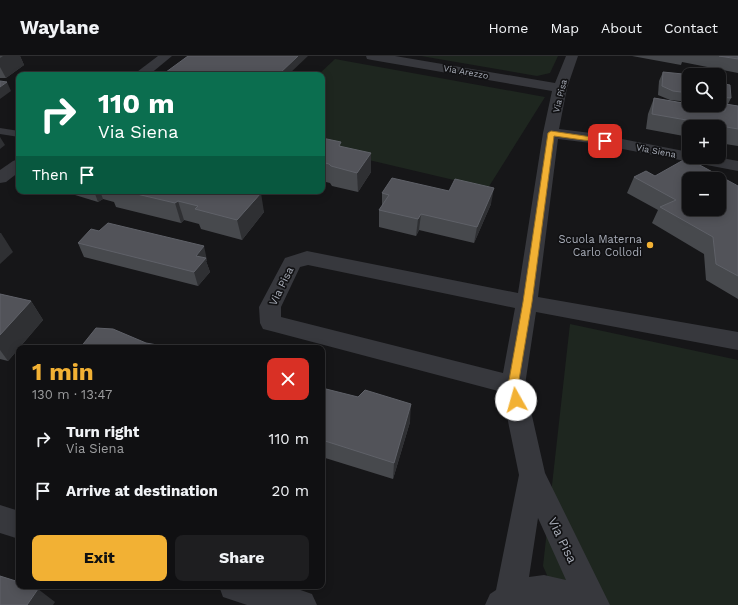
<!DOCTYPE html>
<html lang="en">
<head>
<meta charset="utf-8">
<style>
  :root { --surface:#101012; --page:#1e1e20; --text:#f1f3f6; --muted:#9c9d9f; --line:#303032; --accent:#f2b134 }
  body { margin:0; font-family:"Work Sans",sans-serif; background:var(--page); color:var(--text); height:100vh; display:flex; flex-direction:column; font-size:15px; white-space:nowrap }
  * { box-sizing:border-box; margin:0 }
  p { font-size:13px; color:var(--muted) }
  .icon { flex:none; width:22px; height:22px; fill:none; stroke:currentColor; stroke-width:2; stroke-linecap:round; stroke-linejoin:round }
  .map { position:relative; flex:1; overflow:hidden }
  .sheet { position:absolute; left:16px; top:289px; width:309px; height:244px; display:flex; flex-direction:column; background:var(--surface); border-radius:8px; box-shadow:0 2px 10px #0003,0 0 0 1px var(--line) }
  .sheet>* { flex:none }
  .hud { position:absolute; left:16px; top:16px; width:309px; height:122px; border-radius:8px; box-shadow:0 2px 10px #0003,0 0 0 1px var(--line); background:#0b6e4f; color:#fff; overflow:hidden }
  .tools { position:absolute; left:682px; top:12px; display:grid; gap:8px }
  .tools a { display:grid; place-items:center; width:44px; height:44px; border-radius:8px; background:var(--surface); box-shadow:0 2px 10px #0003,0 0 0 1px var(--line); font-size:20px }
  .pin { position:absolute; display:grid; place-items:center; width:34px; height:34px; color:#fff; margin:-17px; border-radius:8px; box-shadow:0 2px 6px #0006 }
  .me { position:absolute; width:44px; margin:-22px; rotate:353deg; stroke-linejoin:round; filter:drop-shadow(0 0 3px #0008) }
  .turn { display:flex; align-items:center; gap:14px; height:84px; padding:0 16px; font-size:18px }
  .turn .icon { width:52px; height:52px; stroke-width:2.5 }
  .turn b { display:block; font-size:28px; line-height:34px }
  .then { display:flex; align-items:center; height:38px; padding:0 16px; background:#0003; gap:8px; font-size:15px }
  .round { display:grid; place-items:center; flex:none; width:42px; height:42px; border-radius:8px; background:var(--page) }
  .overview { display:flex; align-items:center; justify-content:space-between; height:68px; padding:0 16px }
  h1 { font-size:24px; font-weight:700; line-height:30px; color:var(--accent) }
  .button { display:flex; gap:8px; margin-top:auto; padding:8px 16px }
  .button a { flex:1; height:46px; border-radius:8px; background:var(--accent); color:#111; font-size:16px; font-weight:700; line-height:46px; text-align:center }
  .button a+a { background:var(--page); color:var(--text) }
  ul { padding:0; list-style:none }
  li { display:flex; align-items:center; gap:12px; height:52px; padding:0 16px }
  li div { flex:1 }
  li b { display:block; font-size:15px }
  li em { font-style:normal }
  header { display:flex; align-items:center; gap:24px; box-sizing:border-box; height:56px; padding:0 20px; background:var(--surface); border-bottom:1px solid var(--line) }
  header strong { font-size:19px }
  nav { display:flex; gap:22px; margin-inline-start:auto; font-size:14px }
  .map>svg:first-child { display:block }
  .green { fill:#1e261f }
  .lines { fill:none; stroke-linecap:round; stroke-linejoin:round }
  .service { fill:#37383d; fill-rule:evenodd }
  .minor { fill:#37383d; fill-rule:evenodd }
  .wall { fill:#47494d }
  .shaded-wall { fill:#2f3033 }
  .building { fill:#525359; stroke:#5f6168; fill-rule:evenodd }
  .route { fill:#f2b134; stroke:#9d7322 }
  .poi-dot { fill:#f2b134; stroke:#111113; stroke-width:1.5 }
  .labels { text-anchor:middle; stroke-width:3.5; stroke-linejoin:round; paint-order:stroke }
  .far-street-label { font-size:9px; fill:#a8adb8; stroke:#111113 }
  .poi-label { font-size:11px; fill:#a8adb8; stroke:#111113; text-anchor:end }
  .street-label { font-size:11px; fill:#a8adb8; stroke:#111113 }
  .near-street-label { font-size:13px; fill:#a8adb8; stroke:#111113 }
</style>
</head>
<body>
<header>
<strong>Waylane</strong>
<nav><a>Home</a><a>Map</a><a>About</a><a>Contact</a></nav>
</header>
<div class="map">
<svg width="738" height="549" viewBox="0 0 738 549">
  <rect width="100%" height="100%" fill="#161618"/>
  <g class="green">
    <polygon points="421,0 558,0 550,17 537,20"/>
    <polygon points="335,3 545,41 488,132 322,93 322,19 318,19"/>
    <polygon points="570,268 738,304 738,549 560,549 543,510"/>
  </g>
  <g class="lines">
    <polygon class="service" points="0,72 19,75 19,81 0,78"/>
    <g class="minor">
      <polygon points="158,0 172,0 149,19 133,19"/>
      <path d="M366,0h29l160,27 11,-27h12l-11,32 -8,41 32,4 98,19v5h27l22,4v10l-147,-28 -33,-4 -20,158 200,35v18l-202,-38 -11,73 20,88 65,132h-125l5,-11 6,-4 23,-115 -17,-83 -231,-61 -8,-2 -3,-6 -1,-16 26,-49 22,-7 211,42 25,-160 9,-42 -180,-31 -5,-1zM308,209l207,43 -12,65 -222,-56v-10l19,-40zM538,462l28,62 -22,-5 -15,2z"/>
      <polygon points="19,103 19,116 6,126 0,127 0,114 13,105"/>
      <polygon points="0,449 19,455 19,483 0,477"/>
      <polygon points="219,530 289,530 312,538 317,549 247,549 223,541"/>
    </g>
  </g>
  <g class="wall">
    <polygon points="0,0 20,0 24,9 6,22 0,22"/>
    <polygon points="632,0 738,0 738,17 682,6 681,9"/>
    <polygon points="663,16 689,22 689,46 670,44 658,39 659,25"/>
    <polygon points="719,27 731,42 728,48 738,50 738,90 719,87 719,71 689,71 689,81 646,73 648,58 654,42 722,54 724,51 709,49 719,49"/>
    <polygon points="322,82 341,90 371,116 358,136 332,130 330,127 322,125"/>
    <polygon points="655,120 738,130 738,243 706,224 704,198 652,167 658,154 627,137 634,121"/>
    <polygon points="62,135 255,135 264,156 242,184 201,173 199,168 184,164 181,167 116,151 114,146 103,143 98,146"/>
    <polygon points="382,137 491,148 474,187 419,174 416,180 379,171 379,154 382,150"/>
    <polygon points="78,187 207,204 206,205 210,216 198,230 84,201"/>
    <polygon points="0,238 31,245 43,264 8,305 0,303"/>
    <polygon points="322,330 326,333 410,366 393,423 322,401"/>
  </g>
  <g class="shaded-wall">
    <polygon points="3,0 20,0 24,9 6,22 0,11 0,2"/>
    <polygon points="298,0 308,0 288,19 278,19"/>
    <polygon points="7,26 11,35 0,43 0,31"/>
    <polygon points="0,81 5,89 0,93"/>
    <polygon points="371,97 371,116 358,136 357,117"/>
    <polygon points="494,132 491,148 474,187 477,171"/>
    <polygon points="94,135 100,135 103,143 98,146"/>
    <polygon points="261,137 264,156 242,184 237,164"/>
    <polygon points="178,145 184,164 181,167 175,147"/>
    <polygon points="421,158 419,174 416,180 418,163"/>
    <polygon points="0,177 1,177 13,196 0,208"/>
    <polygon points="204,190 207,204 206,205 210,216 198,230 194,216 196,200"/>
    <polygon points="31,245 43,264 8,305 0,294 0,279"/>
    <polygon points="411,348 410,366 393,423 394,407"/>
    <polygon points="38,533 55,546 53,549 27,549"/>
  </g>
  <g class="building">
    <polygon points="188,0 298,0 278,19 162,19"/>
    <polygon points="719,0 738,0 738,3"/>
    <polygon points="663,16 683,18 682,21 689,22 689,37 673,35 662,30"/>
    <polygon points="0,25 7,26 0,31"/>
    <polygon points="719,27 730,29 731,42 719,41"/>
    <polygon points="654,42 689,48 689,49 692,49 725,55 725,48 738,50 738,73 652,58"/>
    <polygon points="322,82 341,86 339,90 371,97 357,117 331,110 329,108 322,106"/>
    <path d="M687,102l51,28v90l-22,-12 -3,-27 -53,-30 16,-7 -42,-23 12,-6 9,5zM689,123h30v30h-30z"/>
    <polygon points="392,122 449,135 455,123 494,132 477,171 421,158 418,163 379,154 389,139 382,137"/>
    <polygon points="124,135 255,135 261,137 237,164 195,153 198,150 178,145 175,147"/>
    <polygon points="108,167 204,190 196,200 206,202 194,216 78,187 91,173 99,175"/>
    <polygon points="0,238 31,245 0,279"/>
    <polygon points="96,272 113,273 146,287 163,290 176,289 198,292 80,292"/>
    <polygon points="322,330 326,333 358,341 365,334 411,348 394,407 322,384"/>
    <polygon points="0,520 19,526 19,530 29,530 38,533 27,549 0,549"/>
  </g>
  <polygon class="route" points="551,75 605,83 608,85 605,87 554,80 532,246 518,330 521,344 520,347 516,348 513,347 508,330 523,246 548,77"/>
  <circle class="poi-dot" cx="650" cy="189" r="4"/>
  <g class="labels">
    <g class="far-street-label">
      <text transform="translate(466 16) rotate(10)" y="3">Via Arezzo</text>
      <text transform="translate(560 40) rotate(-76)" y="3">Via Pisa</text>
      <text transform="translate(656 95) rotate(11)" y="3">Via Siena</text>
    </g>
    <g class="poi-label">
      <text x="642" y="187">Scuola Materna<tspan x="642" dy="13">Carlo Collodi</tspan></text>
    </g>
    <g class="street-label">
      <text transform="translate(281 230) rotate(-64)" y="4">Via Pisa</text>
    </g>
    <g class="near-street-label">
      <text transform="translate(563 484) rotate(64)" y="5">Via Pisa</text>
    </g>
  </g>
</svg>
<div class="tools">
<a><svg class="icon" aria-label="search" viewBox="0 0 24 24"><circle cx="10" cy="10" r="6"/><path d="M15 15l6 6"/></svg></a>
<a>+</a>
<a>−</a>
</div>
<div class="pin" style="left:605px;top:85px;background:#d93025"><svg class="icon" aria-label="arrive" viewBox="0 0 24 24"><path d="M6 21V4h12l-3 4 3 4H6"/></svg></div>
<svg class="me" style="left:516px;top:344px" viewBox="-20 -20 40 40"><circle r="19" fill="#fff"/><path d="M0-13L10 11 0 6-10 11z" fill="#f2b134"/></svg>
<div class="hud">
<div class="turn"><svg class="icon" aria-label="right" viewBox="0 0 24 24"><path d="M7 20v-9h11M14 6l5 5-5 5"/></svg><div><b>110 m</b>Via Siena</div></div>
<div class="then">Then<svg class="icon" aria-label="arrive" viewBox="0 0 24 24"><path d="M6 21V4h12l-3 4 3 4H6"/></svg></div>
</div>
<section class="sheet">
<div class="overview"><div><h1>1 min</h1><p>130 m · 13:47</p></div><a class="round" style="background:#d93025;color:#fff"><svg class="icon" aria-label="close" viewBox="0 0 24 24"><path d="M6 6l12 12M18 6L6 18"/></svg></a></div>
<ul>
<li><svg class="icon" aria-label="right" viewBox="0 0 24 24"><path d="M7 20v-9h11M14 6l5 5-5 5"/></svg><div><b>Turn right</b><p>Via Siena</p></div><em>110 m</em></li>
<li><svg class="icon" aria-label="arrive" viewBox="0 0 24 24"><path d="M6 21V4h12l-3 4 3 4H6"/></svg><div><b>Arrive at destination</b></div><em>20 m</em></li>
</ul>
<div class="button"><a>Exit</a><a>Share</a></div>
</section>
</div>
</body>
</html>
